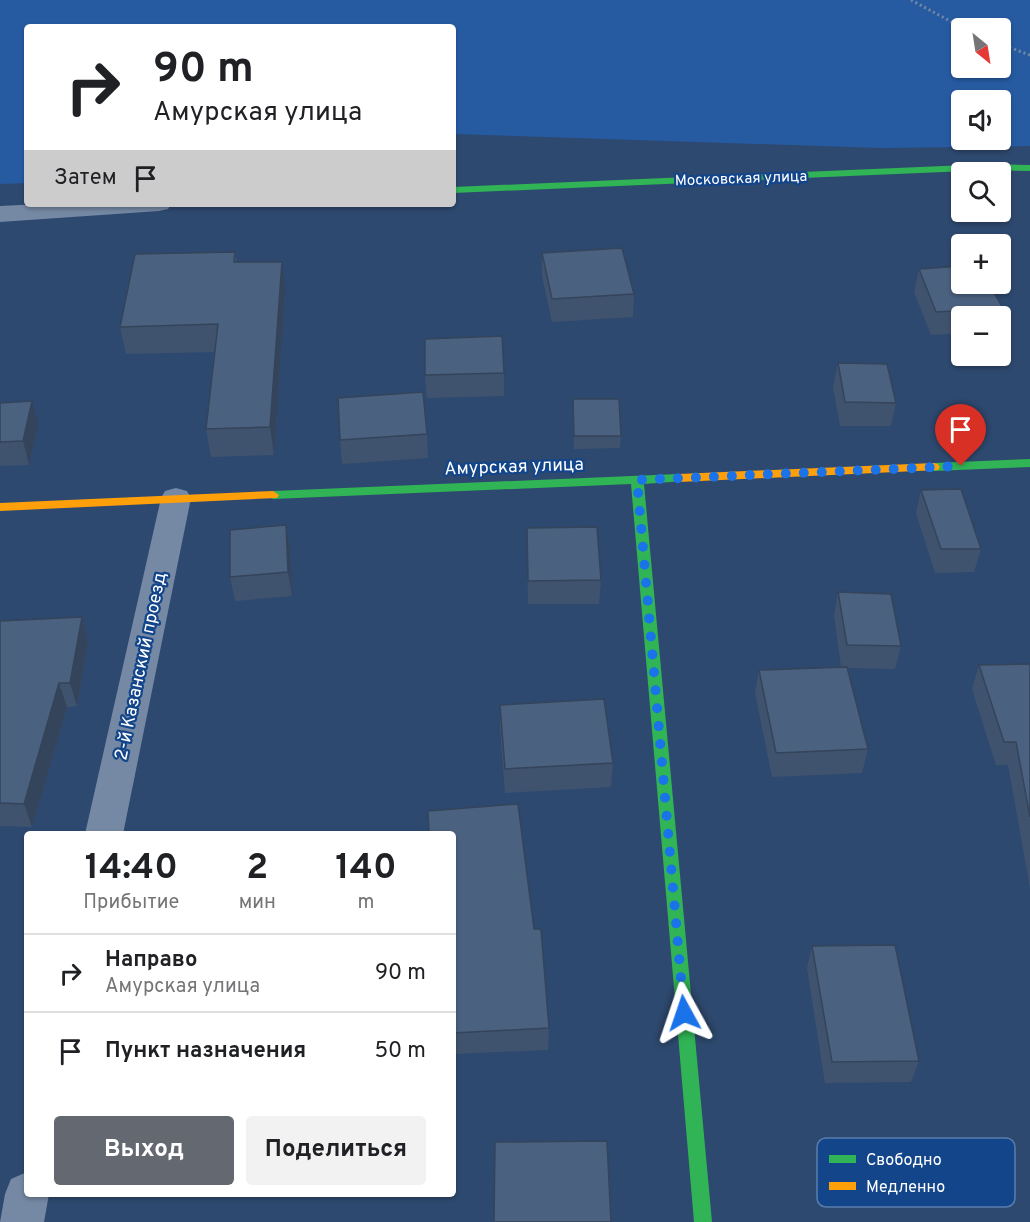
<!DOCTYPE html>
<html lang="ru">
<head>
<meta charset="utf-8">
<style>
  :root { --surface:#fff; --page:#f2f2f2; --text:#202124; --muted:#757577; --line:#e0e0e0; --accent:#646870 }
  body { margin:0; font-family:Overpass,sans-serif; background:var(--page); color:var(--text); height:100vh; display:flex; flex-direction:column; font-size:22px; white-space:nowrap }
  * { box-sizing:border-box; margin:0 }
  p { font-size:20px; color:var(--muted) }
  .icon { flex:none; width:33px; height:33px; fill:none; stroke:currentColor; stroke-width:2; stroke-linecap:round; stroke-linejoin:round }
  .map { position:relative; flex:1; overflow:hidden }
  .details { position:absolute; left:24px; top:831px; width:432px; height:366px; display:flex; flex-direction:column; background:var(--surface); border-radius:6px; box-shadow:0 2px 4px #0004 }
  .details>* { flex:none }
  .top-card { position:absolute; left:24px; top:24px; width:432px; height:183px; border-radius:6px; box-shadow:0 2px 4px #0004; background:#fff; color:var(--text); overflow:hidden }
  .needle { width:39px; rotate:150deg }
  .tools { position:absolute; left:951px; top:18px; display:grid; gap:12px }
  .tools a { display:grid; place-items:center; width:60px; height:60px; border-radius:6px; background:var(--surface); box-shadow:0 2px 4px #0004; font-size:30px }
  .pin { position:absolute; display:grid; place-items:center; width:51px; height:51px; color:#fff; margin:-62px -26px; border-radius:50% 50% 50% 0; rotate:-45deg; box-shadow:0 0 6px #0007 }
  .pin .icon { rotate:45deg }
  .me { position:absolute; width:66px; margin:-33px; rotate:355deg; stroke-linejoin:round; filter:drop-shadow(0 0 4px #0008) }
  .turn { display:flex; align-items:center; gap:21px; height:126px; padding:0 30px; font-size:27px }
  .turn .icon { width:78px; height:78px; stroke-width:2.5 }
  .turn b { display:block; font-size:42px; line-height:51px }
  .then { display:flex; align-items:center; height:57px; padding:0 30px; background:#0003; gap:12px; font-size:22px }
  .eta { display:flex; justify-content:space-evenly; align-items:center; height:102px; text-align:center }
  .eta b { font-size:36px; font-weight:700; line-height:42px }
  .action { display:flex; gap:12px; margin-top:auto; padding:12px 30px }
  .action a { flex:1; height:69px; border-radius:6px; background:var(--accent); color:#fff; font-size:24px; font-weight:700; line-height:69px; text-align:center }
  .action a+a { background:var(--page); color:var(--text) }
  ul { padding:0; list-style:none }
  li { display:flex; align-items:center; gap:18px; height:78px; padding:0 30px; border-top:2px solid var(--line) }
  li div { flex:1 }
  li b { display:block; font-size:22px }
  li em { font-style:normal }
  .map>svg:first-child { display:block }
  .green { fill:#265ba2; fill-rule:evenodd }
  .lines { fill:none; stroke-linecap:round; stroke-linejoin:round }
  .path { stroke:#7589a4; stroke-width:3; stroke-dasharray:2 3; stroke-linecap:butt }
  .street { fill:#7589a4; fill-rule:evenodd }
  .fast { fill:#30b455; fill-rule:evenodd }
  .slow { fill:#ff9f0a; fill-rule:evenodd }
  .wall { fill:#40536e }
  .shaded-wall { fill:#34445a }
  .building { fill:#4b6180; stroke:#34445a; stroke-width:1.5 }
  .route { stroke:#1a73e8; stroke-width:10; stroke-dasharray:0 18 }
  .labels { text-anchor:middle; stroke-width:4.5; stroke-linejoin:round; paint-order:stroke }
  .far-street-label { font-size:15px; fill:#fff; stroke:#13458a }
  .street-label { font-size:18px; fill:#fff; stroke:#13458a }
  .key { fill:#13458a; stroke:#5a7dad; stroke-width:1.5 }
  .key-label { font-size:16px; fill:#fff }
</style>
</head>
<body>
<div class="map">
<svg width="1030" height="1222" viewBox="0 0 1030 1222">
  <rect width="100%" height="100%" fill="#2e496f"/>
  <path class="green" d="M0,0h1030v146l-149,2 -428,-14v-107h-426v156l-27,1zM962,28h38v40h-38zM962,100h38v40h-38z"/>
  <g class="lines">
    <g class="path">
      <polyline points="911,0 963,28"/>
      <polyline points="1000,44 1030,55"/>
    </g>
    <g class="street">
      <polygon points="40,204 171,204 168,209 159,211 0,222 0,206"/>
      <polygon points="176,488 187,491 191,498 123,834 85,834 161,498 165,491"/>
      <polygon points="27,1172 27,1194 49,1194 44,1222 0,1222 5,1194 11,1179"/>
    </g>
    <g class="fast">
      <polygon points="990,164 1030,165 1030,171 990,170 453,193 453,187"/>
      <polygon points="1030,459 1030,467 934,471 928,467 934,463"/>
      <polygon points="679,474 685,478 683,481 644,484 712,1222 694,1222 631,484 273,499 267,495 273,491"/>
    </g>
    <g class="slow">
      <polygon points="934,463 938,464 940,467 938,470 679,482 673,478 679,474"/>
      <polygon points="273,491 279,495 277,498 0,511 0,503"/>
    </g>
  </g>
  <g class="wall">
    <polygon points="235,252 237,262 285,290 274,455 211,457 206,429 214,352 126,354 120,327"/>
    <polygon points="542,253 634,294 633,317 552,322 542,276"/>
    <polygon points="919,269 1003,308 1000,316 962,316 962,333 931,335 914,292"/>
    <polygon points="838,363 896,403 891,426 840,426 833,387"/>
    <polygon points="504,373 504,396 427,398 425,375"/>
    <polygon points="573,399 621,436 620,448 574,449"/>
    <polygon points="0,403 38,425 29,465 0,466"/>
    <polygon points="427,434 428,458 342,464 340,440"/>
    <polygon points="921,490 981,549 974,572 935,573 916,513"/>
    <polygon points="286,525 290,549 292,596 235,601 230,577"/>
    <polygon points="527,528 601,580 599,604 528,604"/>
    <polygon points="838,592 901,646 895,669 847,668 868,749 862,773 772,777 755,693 759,670 841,667 834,616"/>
    <polygon points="82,617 88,641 77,706 67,707 32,827 0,826 0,621"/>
    <polygon points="1030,664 1030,888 1008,765 996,765 972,689 979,665"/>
    <polygon points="500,705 613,763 611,787 505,793 500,728"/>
    <polygon points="453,834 534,929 549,1028 548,1050 453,1054"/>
    <polygon points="812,946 919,1061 911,1082 825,1083 807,968"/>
  </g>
  <g class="shaded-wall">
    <polygon points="282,262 285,290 274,455 270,427"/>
    <polygon points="32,401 38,425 29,465 23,441"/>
    <polygon points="286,525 290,549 292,596 288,572"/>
    <polygon points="82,617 88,641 77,706 70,683"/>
    <polygon points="59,683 67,707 32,827 24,804"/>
  </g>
  <g class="building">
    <polygon points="622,248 634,294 552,299 542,253"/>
    <polygon points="235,252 234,262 282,262 270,427 206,429 218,324 120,327 135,254"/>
    <polygon points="962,266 962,284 989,284 1003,308 936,312 919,269"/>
    <polygon points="502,336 504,373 425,375 425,339"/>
    <polygon points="838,363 887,364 896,403 845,402"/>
    <polygon points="423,392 427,434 340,440 338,398"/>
    <polygon points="573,399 619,399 621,436 574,436"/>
    <polygon points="32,401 23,441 0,442 0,403"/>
    <polygon points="961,489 981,549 941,549 921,490"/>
    <polygon points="286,525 288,572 230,577 230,530"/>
    <polygon points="597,527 601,580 528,581 527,528"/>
    <polygon points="838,592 891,594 901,646 847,645"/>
    <polygon points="82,617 70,683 59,683 24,804 0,803 0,621"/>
    <polygon points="1030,664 1030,817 1016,742 1004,742 979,665"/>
    <polygon points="847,667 868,749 776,753 759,670"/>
    <polygon points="604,699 613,763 505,769 500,705"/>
    <polygon points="518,804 534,929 541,929 549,1028 453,1033 453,834 429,834 428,811"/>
    <rect x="177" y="833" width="88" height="1"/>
    <polygon points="895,945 919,1061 832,1062 812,946"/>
    <polygon points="607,1141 611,1222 494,1222 495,1142"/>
  </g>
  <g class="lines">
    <polyline class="route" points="684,1013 637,480 961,466"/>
  </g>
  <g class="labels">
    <g class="far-street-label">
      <text transform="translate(741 178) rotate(-2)" y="5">Московская улица</text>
    </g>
    <g class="street-label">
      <text transform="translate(514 466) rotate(-2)" y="6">Амурская улица</text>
      <text transform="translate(140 666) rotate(-78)" y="6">2-й Казанский проезд</text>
    </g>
  </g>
  <rect x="817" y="1138" width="198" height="69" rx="9" class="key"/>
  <rect x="829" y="1155" width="27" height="8" fill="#30b455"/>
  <rect x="829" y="1182" width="27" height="8" fill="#ff9f0a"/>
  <g class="key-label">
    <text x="866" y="1165">Свободно</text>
    <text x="866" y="1192">Медленно</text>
  </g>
</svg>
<div class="tools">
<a><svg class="needle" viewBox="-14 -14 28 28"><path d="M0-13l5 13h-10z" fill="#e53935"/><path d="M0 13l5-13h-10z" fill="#757577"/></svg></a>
<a><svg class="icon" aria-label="sound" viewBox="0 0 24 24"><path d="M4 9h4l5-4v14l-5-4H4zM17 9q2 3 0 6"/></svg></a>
<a><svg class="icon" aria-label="search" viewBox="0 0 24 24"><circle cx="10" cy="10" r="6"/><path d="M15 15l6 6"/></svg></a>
<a>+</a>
<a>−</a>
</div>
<div class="pin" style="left:961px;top:466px;background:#d93025"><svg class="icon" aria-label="arrive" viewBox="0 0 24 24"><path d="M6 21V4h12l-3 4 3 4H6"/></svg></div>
<svg class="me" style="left:684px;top:1013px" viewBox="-20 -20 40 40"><path d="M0-17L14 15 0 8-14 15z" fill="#1a73e8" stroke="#fff" stroke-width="4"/></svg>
<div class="top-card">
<div class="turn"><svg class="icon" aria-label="right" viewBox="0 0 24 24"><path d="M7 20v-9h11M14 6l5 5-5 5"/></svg><div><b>90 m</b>Амурская улица</div></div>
<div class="then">Затем<svg class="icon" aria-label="arrive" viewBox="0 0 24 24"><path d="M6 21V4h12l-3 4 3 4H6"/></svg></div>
</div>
<section class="details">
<div class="eta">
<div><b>14:40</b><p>Прибытие</p></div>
<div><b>2</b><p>мин</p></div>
<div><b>140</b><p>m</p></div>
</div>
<ul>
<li><svg class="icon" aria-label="right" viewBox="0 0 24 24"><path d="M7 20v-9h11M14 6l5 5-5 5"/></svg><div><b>Направо</b><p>Амурская улица</p></div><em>90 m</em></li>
<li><svg class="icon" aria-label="arrive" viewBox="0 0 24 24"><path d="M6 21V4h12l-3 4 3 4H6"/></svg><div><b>Пункт назначения</b></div><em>50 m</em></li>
</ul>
<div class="action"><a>Выход</a><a>Поделиться</a></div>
</section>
</div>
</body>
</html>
